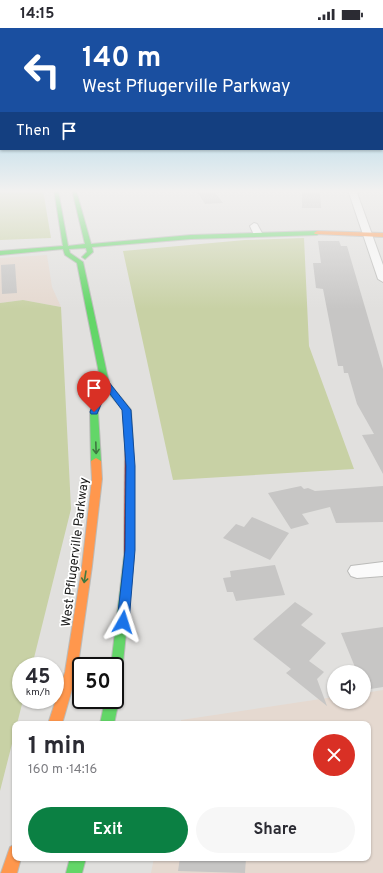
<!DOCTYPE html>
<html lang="en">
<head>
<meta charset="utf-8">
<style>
  :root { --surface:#fff; --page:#f7f7f7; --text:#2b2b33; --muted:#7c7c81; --accent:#0b8043 }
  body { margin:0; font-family:Overpass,sans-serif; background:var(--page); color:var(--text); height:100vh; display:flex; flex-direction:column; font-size:15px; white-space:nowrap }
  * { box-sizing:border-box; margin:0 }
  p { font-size:13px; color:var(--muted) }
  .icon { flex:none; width:22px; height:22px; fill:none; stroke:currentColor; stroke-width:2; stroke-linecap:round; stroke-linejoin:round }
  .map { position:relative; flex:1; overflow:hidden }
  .drawer { position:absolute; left:12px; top:693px; width:359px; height:140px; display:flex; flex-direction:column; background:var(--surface); border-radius:8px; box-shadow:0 1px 3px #0004 }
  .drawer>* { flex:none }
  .banner { position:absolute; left:0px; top:0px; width:383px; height:122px; box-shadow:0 1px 3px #0004; background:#1a4fa0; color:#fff; overflow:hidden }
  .fabs { position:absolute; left:327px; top:637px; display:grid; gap:8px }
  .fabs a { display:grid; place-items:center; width:44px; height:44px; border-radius:50%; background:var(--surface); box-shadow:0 1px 3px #0004; font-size:20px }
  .speed { position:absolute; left:12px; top:629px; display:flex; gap:8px; font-size:20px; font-weight:700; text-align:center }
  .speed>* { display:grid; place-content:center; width:52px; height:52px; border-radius:50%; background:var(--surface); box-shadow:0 1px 3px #0004; line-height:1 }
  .speed small { font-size:10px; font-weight:400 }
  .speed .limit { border:2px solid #111; border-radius:6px; background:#fff; color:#111 }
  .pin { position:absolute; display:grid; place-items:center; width:34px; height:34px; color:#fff; margin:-41px -17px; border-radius:50% 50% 50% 0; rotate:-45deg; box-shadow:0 0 4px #0007 }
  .pin .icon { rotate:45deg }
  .me { position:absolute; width:44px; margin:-22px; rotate:6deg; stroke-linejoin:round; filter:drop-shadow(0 0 3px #0008) }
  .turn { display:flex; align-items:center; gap:14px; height:84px; padding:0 16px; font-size:18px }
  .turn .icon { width:52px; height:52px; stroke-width:2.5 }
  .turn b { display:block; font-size:28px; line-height:34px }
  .then { display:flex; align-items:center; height:38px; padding:0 16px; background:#0003; gap:8px; font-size:15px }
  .round { display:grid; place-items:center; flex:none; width:42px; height:42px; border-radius:21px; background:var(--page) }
  .summary { display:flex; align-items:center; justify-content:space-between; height:68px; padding:0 16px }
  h1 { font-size:24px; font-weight:700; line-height:30px }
  .button { display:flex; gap:8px; margin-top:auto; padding:8px 16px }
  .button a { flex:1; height:46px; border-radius:24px; background:var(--accent); color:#fff; font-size:16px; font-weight:700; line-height:46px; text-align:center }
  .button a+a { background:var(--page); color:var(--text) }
  .status { display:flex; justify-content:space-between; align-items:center; height:28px; padding:0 20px; background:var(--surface); direction:ltr }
  .status svg { height:11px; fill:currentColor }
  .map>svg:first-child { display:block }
  .commercial { fill:#e5d9d0 }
  .green { fill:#c8d1a5 }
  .building { fill:#c7c6c5 }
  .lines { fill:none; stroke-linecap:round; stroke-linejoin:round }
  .street-casing { stroke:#bbbbb9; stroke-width:2 }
  .fast-casing { stroke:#bbbbb9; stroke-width:2 }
  .slow-casing { stroke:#bbbbb9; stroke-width:2 }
  .jam-casing { stroke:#bbbbb9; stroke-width:2 }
  .street { fill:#fafafa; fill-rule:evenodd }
  .fast { fill:#63d668; fill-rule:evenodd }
  .slow { fill:#ff974d; fill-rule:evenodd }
  .jam { fill:#b3261e; fill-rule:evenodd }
  .oneway { stroke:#3e7840 }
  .route { fill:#1a73e8; stroke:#114b97 }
  .labels { text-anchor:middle; stroke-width:3.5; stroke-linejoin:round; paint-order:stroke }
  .street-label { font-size:13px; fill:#1a1a19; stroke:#fff }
</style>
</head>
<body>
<div class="status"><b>14:15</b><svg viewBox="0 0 49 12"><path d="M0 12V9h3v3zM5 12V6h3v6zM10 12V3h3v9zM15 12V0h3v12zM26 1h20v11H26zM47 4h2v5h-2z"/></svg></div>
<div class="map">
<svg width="383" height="845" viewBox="0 0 383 845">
  <rect width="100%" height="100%" fill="#e1e0de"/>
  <g class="commercial">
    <polygon points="47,227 52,259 61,279 23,272 0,275 0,230"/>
    <polygon points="383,662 383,845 151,845 154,830 368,830 368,696 181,696 181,692 334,669 334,674 364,674 364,665"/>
  </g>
  <g class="green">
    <polygon points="0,162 43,162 51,210 0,212"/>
    <polygon points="304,210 309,318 354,441 173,452 123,223 245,212"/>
    <polygon points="23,272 61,279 71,481 32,638 21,638 21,672 23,672 17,696 15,696 15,704 0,763 0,275"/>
  </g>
  <g class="building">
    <polygon points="196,162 213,162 223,175 205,176"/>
    <polygon points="302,164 320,164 321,180 302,180"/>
    <polygon points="318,213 339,213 341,218 347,218 381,334 383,341 383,446 362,407 374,406 357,376 348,345 344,345 343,338 338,338 323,261 316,260 313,235 321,235"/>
    <polygon points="15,236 17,265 2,266 1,237"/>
    <polygon points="301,458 304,461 308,460 315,463 383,458 383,494 336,495 330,479 302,486 309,496 291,501 268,465"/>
    <polygon points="252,489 289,505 270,532 223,510 236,496 244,499"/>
    <polygon points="275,537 285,567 236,573 233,564 227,564 223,550 231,549 230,543"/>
    <polygon points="295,574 313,586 301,597 326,615 309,633 324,644 317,651 327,678 286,645 291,641 253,611"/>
    <polygon points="383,599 383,659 364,662 364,644 357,644 341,605"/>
    <polygon points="180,830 246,830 245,845 178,843"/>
  </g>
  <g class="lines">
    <g class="street-casing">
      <g id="street">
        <polygon points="348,162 356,162 383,237 383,254 378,251"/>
        <polygon points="254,195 257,196 262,205 260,207 254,207 250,198"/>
        <polygon points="383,534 383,548 357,550 351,548 348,543 351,538"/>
      </g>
    </g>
    <g class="fast-casing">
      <g id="fast">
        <polygon points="54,162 58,162 68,218 85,216 72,162 76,162 91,216 191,207 317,203 320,205 317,207 191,211 92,219 93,224 85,231 82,229 87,224 86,220 69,221 70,225 83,234 109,355 131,382 133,415 129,418 125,415 123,382 106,362 98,384 101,433 96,436 91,433 90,384 101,355 77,235 65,227 63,221 0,227 0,223 63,218"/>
        <polygon points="129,524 133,525 134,528 121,654 120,658 115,660 115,638 111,638 124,528 125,525"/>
        <polygon points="115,667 119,672 114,696 100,696 105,672 115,672"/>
        <polygon points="70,830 86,830 82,845 66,845"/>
      </g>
    </g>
    <g class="slow-casing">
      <g id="slow">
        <polygon points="317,203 383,205 383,209 315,206 314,205"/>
        <polygon points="96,430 101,433 102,451 92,538 77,644 62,696 48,696 65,644 82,538 92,451 91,433"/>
        <polygon points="15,816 15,830 21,830 17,845 1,845 10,819"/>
      </g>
    </g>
    <g class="jam-casing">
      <polygon id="jam" points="129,412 133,415 134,528 133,531 129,532 125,531 124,528 125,415"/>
    </g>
    <use href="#street" class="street"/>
    <use href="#fast" class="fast"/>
    <use href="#slow" class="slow"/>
    <use href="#jam" class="jam"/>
  </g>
  <defs><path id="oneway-shaft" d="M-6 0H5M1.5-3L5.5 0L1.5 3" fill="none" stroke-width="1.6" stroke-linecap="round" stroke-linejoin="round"/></defs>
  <g class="oneway">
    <use href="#oneway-shaft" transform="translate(96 420) rotate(88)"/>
    <use href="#oneway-shaft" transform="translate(85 549) rotate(99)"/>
  </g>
  <linearGradient id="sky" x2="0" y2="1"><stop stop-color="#6dbee3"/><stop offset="0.58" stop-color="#f2f1f0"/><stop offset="1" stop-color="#f2f1f0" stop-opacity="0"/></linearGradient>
  <rect width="383" height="281" fill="url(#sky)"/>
  <polygon class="route" points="105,352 108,353 131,382 135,438 135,522 129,594 127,597 123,598 119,597 117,594 125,522 126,438 122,382 107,362 97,386 91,386 90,384 101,355"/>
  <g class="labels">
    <g class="street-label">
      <text transform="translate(74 524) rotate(-83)" y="5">West Pflugerville Parkway</text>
    </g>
  </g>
</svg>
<div class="fabs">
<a><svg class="icon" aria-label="sound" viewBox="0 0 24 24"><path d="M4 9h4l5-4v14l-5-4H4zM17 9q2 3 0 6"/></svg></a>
</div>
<div class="speed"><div>45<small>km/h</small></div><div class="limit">50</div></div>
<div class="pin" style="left:94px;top:384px;background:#d93025"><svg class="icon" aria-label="arrive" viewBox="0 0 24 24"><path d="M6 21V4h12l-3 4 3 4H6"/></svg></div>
<svg class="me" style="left:123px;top:594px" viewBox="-20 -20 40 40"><path d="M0-17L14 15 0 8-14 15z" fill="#1a73e8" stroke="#fff" stroke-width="4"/></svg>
<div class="banner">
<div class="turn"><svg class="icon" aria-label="left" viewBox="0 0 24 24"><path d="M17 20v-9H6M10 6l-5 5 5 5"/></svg><div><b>140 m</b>West Pflugerville Parkway</div></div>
<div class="then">Then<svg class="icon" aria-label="arrive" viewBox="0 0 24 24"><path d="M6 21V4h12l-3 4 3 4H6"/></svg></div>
</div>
<section class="drawer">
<div class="summary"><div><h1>1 min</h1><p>160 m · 14:16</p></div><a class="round" style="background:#d93025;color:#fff"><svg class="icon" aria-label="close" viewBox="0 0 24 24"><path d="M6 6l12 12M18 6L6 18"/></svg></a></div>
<div class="button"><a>Exit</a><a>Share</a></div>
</section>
</div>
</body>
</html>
